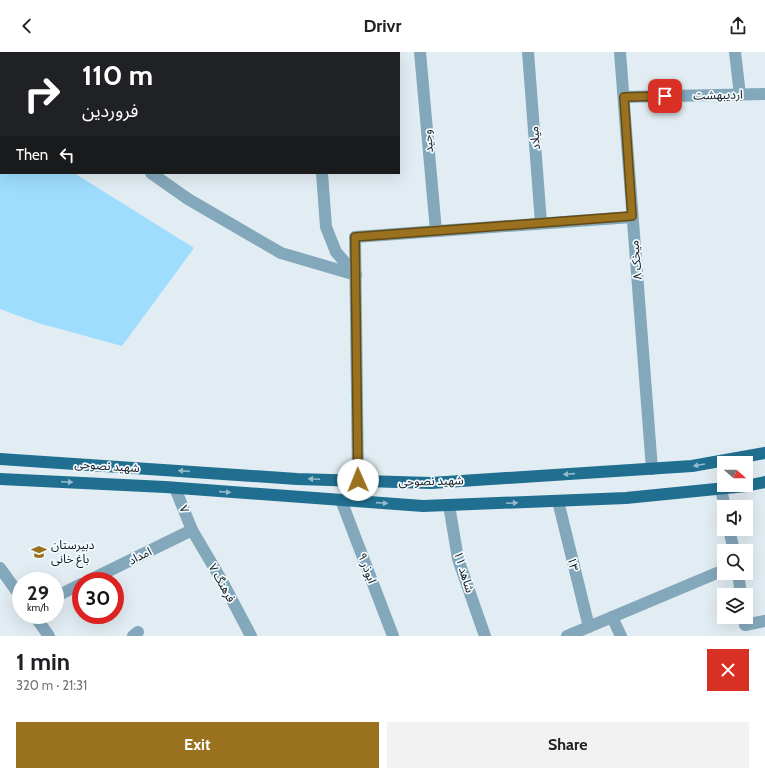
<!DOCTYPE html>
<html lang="en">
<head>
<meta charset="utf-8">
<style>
  :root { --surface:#fff; --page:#f2f2f2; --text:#202124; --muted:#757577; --accent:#9a721f }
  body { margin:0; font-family:Cabin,"Noto Sans Arabic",sans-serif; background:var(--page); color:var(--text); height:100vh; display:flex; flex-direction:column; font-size:15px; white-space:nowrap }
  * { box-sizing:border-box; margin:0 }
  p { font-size:13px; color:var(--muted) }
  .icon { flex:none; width:22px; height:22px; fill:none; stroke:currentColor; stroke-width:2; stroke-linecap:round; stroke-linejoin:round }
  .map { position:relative; height:584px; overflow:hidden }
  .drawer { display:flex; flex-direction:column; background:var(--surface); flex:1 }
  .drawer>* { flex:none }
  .guide { position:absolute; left:0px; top:0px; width:400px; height:122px; box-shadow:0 4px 16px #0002; background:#202124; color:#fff; overflow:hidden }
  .needle { width:26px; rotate:110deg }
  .fabs { position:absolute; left:717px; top:404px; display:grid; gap:8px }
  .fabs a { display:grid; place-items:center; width:36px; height:36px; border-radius:0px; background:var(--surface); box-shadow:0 4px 16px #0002; font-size:20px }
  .speed { position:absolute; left:12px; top:520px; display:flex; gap:8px; font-size:20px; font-weight:700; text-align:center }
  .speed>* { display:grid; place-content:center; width:52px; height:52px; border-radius:50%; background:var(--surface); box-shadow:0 4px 16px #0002; line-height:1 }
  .speed small { font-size:10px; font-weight:400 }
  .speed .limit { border:6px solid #d22; background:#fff; color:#111 }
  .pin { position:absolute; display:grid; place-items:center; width:34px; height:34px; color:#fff; margin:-17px; border-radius:8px; box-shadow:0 2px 6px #0006 }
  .me { position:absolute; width:44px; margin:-22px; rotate:359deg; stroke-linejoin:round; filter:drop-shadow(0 0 3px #0008) }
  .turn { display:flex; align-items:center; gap:14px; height:84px; padding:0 16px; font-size:18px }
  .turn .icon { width:52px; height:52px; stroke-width:2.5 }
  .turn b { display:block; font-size:28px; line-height:34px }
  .then { display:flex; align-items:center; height:38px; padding:0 16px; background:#0003; gap:8px; font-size:15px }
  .round { display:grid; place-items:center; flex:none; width:42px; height:42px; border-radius:0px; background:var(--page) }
  .head { display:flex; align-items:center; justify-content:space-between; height:68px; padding:0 16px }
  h1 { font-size:24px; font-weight:700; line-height:30px }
  .cta { display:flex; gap:8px; margin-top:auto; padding:8px 16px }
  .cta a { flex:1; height:46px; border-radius:0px; background:var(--accent); color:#fff; font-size:16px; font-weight:700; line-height:46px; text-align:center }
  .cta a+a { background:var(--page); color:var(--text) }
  header { display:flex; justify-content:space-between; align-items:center; height:52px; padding:0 16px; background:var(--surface); font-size:18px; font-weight:700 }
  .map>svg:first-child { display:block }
  .green { fill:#9eddfd }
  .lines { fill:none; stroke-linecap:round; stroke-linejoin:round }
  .minor { stroke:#84a8bb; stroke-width:12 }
  .major { stroke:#206f90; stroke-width:12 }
  .oneway { fill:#93bbcd }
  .route-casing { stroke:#644a14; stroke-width:10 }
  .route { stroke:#9a721f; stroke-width:7 }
  .labels { text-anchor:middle; stroke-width:3.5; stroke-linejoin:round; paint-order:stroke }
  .street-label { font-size:12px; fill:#131719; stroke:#f1faff }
  .poi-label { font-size:12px; fill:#131719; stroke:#f1faff; text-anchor:start }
</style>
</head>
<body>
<header><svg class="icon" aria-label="back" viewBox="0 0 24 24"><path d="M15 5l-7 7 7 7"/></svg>Drivr<svg class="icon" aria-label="share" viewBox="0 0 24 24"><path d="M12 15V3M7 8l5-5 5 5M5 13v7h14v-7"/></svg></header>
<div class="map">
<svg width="765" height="584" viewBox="0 0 765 584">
  <rect width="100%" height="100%" fill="#e2edf3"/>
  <polygon class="green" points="0,75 1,121 74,121 194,196 122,294 38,271 0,257"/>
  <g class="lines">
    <g class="minor">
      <polyline points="420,0 436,179"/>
      <polyline points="528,0 541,171"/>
      <polyline points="620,0 652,417"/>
      <polyline points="735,0 740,43"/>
      <polyline points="211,1 211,0"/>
      <polyline points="0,43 1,44"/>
      <polyline points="624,45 765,42"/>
      <polyline points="151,121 188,147 281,201 356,223"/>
      <polyline points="322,121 326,175 336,200 356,223"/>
      <polyline points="358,428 355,185 632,165"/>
      <polyline points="175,436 192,478 222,529 251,584"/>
      <polyline points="721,437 725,455"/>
      <polyline points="341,448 393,584"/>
      <polyline points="558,449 589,575"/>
      <polyline points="449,453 458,507 485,584"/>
      <polyline points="729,477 734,499"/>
      <polyline points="0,516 21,545"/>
      <polyline points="738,521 741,543"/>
      <polyline points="88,529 192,478"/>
      <polyline points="55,545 81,532"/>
      <polyline points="34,563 49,584"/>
      <polyline points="612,565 621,584"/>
      <polyline points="745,573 765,569"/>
      <polyline points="133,584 138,580"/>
      <polyline points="567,584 724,518"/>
    </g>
    <g class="major">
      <polyline points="0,407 297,427 431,431 692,414 765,401"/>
      <polyline points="0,427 165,435 423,454 626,446 746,434 765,430"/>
    </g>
  </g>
  <defs><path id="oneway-solid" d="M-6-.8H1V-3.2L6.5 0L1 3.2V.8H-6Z"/></defs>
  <g class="oneway">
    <use href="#oneway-solid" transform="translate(699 413) rotate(170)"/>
    <use href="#oneway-solid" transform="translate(184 419) rotate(-176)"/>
    <use href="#oneway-solid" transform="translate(569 422) rotate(176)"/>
    <use href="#oneway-solid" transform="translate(314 427) rotate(-178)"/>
    <use href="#oneway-solid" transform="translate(67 430) rotate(3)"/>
    <use href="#oneway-solid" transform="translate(225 440) rotate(4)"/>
    <use href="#oneway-solid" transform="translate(382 451) rotate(4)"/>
    <use href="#oneway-solid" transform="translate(512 451) rotate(-3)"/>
  </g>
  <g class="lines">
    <g class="route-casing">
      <polyline id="route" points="358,428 355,185 632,164 624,45 665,44"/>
    </g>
    <use href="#route" class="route"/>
  </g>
  <defs>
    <g id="school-bare" transform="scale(1.2)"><path d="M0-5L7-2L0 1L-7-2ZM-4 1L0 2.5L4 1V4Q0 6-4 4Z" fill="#9a721f" stroke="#f1faff" stroke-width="2.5" paint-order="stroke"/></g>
  </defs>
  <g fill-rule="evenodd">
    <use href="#school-bare" x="39" y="500"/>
  </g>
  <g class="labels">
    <g class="street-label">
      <text transform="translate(718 43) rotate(-1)" y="4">اردیبهشت</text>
      <text transform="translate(535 86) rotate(-95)" y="4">میلاد</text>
      <text transform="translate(428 89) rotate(-95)" y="4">وحید</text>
      <text transform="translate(636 208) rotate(-95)" y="4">میخک ۸</text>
      <text transform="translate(107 414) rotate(4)" y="4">شهید نصوحی</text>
      <text transform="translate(431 429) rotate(-1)" y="4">شهید نصوحی</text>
      <text transform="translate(184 457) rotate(67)" y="4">۷</text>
      <text transform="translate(140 504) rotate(-26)" y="4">امداد</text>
      <text transform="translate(573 512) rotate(76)" y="4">۱۳</text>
      <text transform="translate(367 516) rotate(69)" y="4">ابوذر ۹</text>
      <text transform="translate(464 520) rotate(73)" y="4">شاهد ۱۱</text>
      <text transform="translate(222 531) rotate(61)" y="4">فرهنگ ۷</text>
    </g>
    <g class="poi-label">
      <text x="51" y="497">دبیرستان<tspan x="51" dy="14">باغ خانی</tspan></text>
    </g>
  </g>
</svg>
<div class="fabs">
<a><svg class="needle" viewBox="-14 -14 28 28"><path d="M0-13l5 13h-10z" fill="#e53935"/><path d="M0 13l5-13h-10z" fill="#757577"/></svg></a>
<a><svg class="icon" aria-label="sound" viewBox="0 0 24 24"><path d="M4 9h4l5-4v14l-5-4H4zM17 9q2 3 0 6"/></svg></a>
<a><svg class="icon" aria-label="search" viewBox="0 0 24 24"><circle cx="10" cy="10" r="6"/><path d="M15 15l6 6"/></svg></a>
<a><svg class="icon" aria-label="layers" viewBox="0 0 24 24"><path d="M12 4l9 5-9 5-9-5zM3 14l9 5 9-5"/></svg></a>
</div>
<div class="speed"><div>29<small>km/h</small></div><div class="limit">30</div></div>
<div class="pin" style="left:665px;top:44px;background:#d93025"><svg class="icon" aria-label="arrive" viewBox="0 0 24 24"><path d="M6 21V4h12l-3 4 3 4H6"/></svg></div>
<svg class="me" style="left:358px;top:428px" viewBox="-20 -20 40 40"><circle r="19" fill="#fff"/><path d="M0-13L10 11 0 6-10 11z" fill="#9a721f"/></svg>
<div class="guide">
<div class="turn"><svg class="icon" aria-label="right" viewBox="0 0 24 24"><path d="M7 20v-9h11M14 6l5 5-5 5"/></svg><div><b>110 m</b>فروردین</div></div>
<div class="then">Then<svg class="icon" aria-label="left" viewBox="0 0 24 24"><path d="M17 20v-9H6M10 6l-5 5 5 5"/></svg></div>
</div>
</div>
<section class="drawer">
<div class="head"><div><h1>1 min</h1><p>320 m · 21:31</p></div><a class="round" style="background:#d93025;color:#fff"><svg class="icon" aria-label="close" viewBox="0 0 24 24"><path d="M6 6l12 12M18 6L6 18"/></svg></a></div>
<div class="cta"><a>Exit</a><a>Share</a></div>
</section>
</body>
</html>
